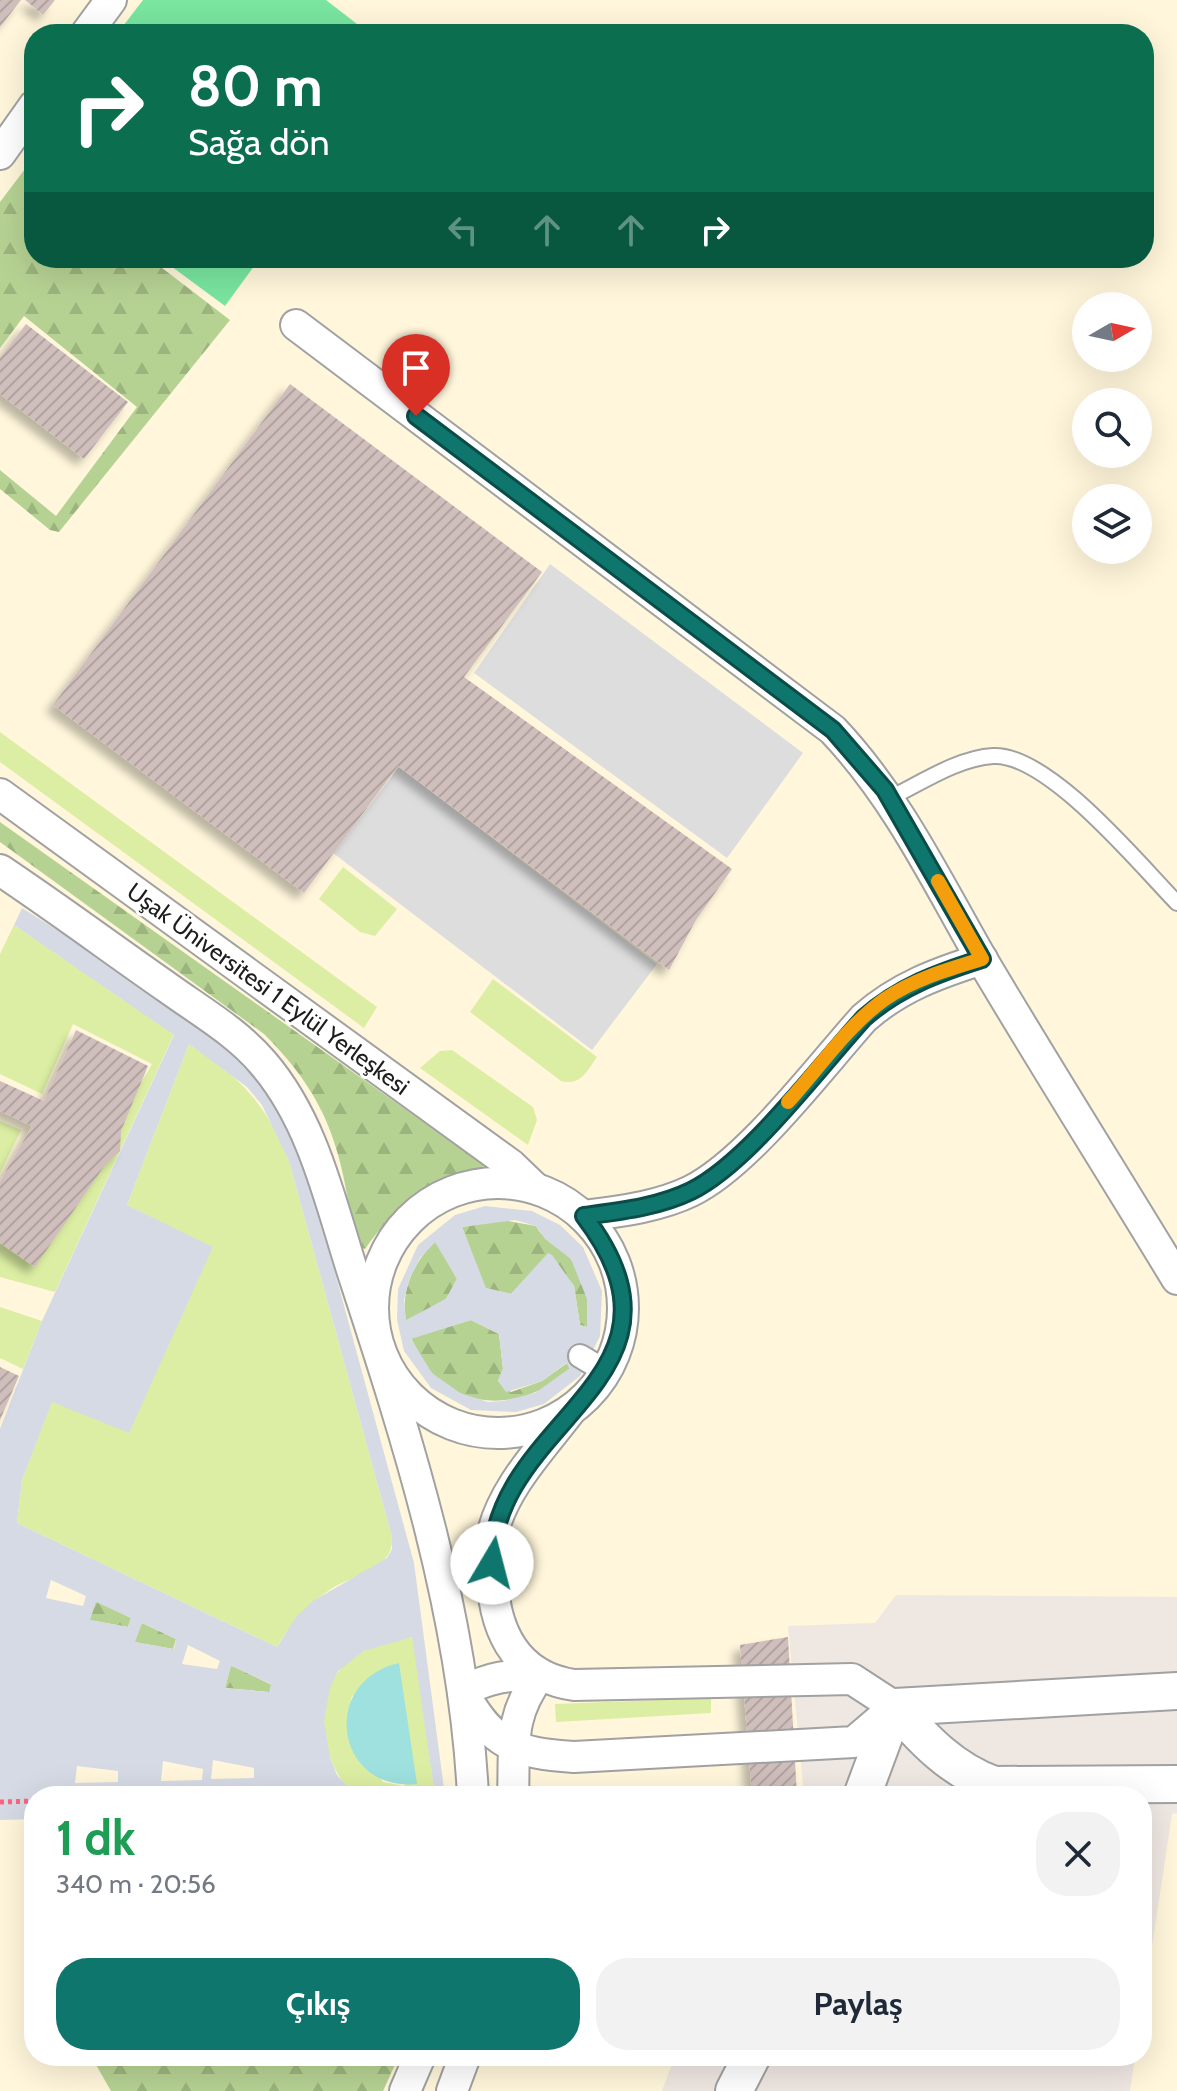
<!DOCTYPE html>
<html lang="tr">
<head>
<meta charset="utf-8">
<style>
  :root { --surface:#fff; --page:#f2f2f3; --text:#1f2937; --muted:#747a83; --accent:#0f766e }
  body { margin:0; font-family:Cabin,sans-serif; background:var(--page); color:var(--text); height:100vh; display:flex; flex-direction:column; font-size:30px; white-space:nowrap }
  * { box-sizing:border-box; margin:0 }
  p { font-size:26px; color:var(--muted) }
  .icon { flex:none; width:44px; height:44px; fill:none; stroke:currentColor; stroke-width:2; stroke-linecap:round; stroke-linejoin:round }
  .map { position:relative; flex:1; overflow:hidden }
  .side { position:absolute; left:24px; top:1786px; width:1128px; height:280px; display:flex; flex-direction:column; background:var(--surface); border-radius:32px; box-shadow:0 8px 32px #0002 }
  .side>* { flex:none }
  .banner { position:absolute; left:24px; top:24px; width:1130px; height:244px; border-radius:32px; box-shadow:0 8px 32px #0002; background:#0b6e4f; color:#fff; overflow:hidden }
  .needle { width:52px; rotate:81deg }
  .fabs { position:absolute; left:1072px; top:292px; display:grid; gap:16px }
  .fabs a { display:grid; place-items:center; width:80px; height:80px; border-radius:50%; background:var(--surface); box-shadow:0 8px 32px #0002; font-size:40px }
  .pin { position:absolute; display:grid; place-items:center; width:68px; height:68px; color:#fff; margin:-82px -34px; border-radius:50% 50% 50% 0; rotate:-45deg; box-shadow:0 0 8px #0007 }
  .pin .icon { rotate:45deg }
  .me { position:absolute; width:88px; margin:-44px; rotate:8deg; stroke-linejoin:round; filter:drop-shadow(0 0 6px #0008) }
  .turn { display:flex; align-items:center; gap:28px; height:168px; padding:0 32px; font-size:36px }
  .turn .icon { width:104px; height:104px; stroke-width:2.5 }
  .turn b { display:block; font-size:56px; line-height:68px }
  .lanes { display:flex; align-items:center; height:76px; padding:0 32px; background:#0003; justify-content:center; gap:40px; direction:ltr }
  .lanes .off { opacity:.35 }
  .round { display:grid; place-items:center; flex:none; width:84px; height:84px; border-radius:32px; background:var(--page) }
  .summary { display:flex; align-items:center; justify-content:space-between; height:136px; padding:0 32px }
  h1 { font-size:48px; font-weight:700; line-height:60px; color:#1e9e55 }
  .action { display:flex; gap:16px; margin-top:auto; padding:16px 32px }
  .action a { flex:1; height:92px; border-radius:32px; background:var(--accent); color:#fff; font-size:32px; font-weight:700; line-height:92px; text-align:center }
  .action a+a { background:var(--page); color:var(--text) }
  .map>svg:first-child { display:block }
  .education { fill:#fff6db; fill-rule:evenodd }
  .grass { fill:#dceea3; fill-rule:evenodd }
  .forest { fill:url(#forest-firs) }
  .pitch { fill:#79e59f }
  .parking { fill:#ddd }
  .plaza { fill:#d6dae5; fill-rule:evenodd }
  .water { fill:#9ee1de }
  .building { fill:url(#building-hatch); filter:url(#shadow) }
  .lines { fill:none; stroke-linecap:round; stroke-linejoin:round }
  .service-casing { stroke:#a1a1a1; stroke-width:18 }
  .pedestrian-casing { stroke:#a1a1a1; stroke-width:26 }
  .minor-casing { stroke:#a1a1a1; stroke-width:34 }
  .tertiary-casing { stroke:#a1a1a1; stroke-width:40 }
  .path { stroke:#ff637c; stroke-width:5; stroke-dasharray:4 4; stroke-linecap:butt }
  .service { stroke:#fff; stroke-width:14 }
  .pedestrian { stroke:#fff; stroke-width:22 }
  .minor { stroke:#fff; stroke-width:30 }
  .tertiary { stroke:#fff; stroke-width:36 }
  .route-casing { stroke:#0a4d48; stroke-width:20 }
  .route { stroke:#0f766e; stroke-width:14 }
  .slow { stroke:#f59e0b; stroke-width:14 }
  .labels { text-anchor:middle; stroke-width:6; stroke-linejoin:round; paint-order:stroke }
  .street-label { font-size:24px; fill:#1d1d1d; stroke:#fff }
</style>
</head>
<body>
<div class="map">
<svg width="1177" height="2091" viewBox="0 0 1177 2091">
  <defs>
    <pattern id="forest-firs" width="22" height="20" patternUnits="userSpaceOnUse" patternTransform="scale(2)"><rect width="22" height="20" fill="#b6d293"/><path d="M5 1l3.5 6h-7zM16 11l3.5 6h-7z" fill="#9cb47e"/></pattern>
    <pattern id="building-hatch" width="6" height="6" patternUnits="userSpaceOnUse" patternTransform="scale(2)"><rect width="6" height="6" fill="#cfbebb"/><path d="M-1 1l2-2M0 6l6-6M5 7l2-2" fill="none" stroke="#b1a3a0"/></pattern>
    <filter id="shadow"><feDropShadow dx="-7" dy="7" stdDeviation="4" flood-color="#0004"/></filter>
  </defs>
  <rect width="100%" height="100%" fill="#efe7e2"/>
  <g class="education">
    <path d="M0,0h1177v1597l-281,-2 -21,28 -87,3 16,170h-770v260h641l-13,35h-662zM34,34h1110v224h-1110zM1086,306h52v52h-52zM1086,402h52v52h-52zM1086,498h52v52h-52z"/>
    <polygon points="1177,1813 1177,2091 1130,2091 1135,2056 1142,2056 1142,2012 1172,1814"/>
  </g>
  <g class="grass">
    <polygon points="0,732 377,1007 364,1028 0,762"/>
    <polygon points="343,867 397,909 375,936 360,932 319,899"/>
    <polygon points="14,925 174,1034 55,1292 0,1277 0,1243 35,1266 152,1064 73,1024 42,1094 0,1074 0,954"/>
    <path d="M493,979l104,78c-10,14 -16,29 -36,24l-91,-69z"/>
    <path d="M189,1044c52,34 76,58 100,117l103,376c2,32 -35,37 -58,50 -22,14 -45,38 -57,60l-260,-124 5,-43 30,-79 161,-153 -86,-43z"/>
    <polygon points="452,1050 533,1107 537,1120 528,1145 420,1068 440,1051"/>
    <polygon points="0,1121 21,1130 0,1173"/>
    <polygon points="0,1307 42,1321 23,1369 0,1358"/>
    <path d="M413,1637l22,159h-80c-34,-30 -46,-104 -6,-135 18,-15 42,-19 64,-24zM352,1695l53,91 -22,-4 -36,-56z"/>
    <polygon points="711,1698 711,1713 556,1722 555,1704"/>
  </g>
  <g class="forest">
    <polygon points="28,165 34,170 34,258 149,258 230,320 59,532 50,530 0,489 0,470 56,516 137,407 24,316 0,348 0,202"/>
    <path d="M0,822l484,343 -5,8c-53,4 -85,35 -114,76l-10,-4c-13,-92 -23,-143 -91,-211l-264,-192z"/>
    <path d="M503,1220l33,6c6,12 14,13 23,21 22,17 34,53 28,80l-7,-2 -6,-39 -26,-32 -37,40 -26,-6 -23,-61z"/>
    <path d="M436,1241l21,38 -11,20 -40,22c-6,-30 8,-60 30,-80z"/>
    <path d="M471,1320l28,14 4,35 -5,12 13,11 31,-11 25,-18 3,6c-35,34 -91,45 -131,11 -13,-11 -20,-27 -28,-42z"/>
    <polygon points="96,1601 131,1618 128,1627 89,1620"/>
    <polygon points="142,1623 176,1639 173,1649 134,1642"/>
    <polygon points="231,1665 272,1685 269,1692 225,1688"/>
    <polygon points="91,2056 399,2056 383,2091 111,2091"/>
  </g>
  <g class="pitch">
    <polygon points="143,0 326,0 370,34 117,34"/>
    <polygon points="160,258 260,258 225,306"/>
  </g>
  <g class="parking">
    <polygon points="550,564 803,753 727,858 474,673"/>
    <polygon points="399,767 657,964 592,1050 333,853"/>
  </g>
  <g class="plaza">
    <path d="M22,908l102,64 97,70 40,35 42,78 111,408 31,233h-10l-23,-159 -48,14 -26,20 -8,17 -6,33 6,36 7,18 18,21h-321v23l-34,1v-391l42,-108 132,-286 -160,-110zM189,1044l58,43 15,18 27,56 103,376v12l-5,9 -74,43 -17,16 -19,30 -260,-124 5,-43 30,-78 77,31 84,-186 -86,-42zM51,1580l35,16 -3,10 -37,-8zM96,1602l35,16 -3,9 -38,-7zM142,1623l34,16 -2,10 -39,-7zM188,1645l32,16 -3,8 -35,-5zM231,1666l40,18 -2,8 -44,-4zM213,1760l41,8v10l-43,1zM163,1761l40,8 -1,11 -41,1zM77,1766l41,5v11l-43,1z"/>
    <path d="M485,1206l47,5 28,14 23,22 19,44 -2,45 -20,40 -36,28 -28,8 -45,-2 -40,-22 -27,-37 -7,-31 1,-31 20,-44 37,-30zM515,1220l21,6 9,13 26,20 16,40v28l-7,-2 -6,-39 -22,-31 -4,-2 -37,41 -25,-6 -24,-61zM435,1242l22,37 -11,20 -40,21 -2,-20 5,-20 11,-22zM471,1320l28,14 4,35 -5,12 8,11 36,-11 24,-18 4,5 -35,25 -32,8 -15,1 -28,-9 -28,-20 -21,-34z"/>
  </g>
  <path class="water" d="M399,1663l18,121c-82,8 -98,-103 -18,-121z"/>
  <g class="building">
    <polygon points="0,0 21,0 0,27"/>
    <polygon points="25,0 55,0 43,15"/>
    <polygon points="26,324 128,402 84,459 0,394 0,358"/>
    <polygon points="290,384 542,572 464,677 732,869 696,920 669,970 398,766 304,893 53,705"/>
    <polygon points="76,1030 148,1066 121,1131 120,1151 105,1165 35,1267 0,1243 0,1181 32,1126 0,1111 0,1081 44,1101"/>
    <polygon points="0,1367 19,1376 0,1420"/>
    <polygon points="788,1637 797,1796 752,1796 740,1645"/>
  </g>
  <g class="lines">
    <g class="service-casing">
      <path id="service" d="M890,798c31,-15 68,-40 103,-42 55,-3 146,108 184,147"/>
    </g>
    <g class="pedestrian-casing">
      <polyline id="pedestrian" points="580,1356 605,1371"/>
    </g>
    <g class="minor-casing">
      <g id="minor">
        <polyline points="86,34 111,0"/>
        <polyline points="0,154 34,106"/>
        <path d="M296,325l537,405c64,68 102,148 148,228 64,108 131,214 196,321"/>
        <polyline points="0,794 511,1165 534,1187"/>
        <path d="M0,870c57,38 112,79 168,118 32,23 70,45 95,75 50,58 67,138 90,210 56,170 111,343 120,523"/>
        <circle cx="498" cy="1308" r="125"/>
        <path d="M584,1216c37,-5 74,-9 107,-25 57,-28 129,-124 173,-173 35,-31 74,-45 118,-59"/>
        <path d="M463,1692c29,53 52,61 111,65l280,-15 41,-35 -43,-28 -278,6c-62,-9 -82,-61 -82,-118 0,-9 -2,-21 0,-31 10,-47 50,-88 78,-125"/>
        <path d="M463,1692c26,-16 48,-17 77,-17"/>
        <path d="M513,1796c2,-49 -5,-79 27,-121"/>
        <polyline points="405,2091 420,2056"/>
        <polyline points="452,2091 465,2056"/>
      </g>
    </g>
    <g class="tertiary-casing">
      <g id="tertiary">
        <path d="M895,1707c29,33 57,63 99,78l183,-1"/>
        <polyline points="895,1707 1177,1691"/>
        <polyline points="862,1796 895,1707"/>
        <polyline points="734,2091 752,2056"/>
      </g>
    </g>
    <g class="path">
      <polyline points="207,1796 304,1796"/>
      <polyline points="0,1802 34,1801"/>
    </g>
    <use href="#service" class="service"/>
    <use href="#pedestrian" class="pedestrian"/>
    <use href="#minor" class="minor"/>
    <use href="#tertiary" class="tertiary"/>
  </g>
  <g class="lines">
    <g class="route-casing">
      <path id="route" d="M416,416l417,314 52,60 97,169c-44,14 -83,28 -118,59 -45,49 -116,145 -173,173 -33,16 -70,20 -107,25 125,164 -92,202 -92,347"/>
    </g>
    <use href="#route" class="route"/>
    <path class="slow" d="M788,1102c31,-34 60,-77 97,-103 29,-20 64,-30 97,-40l-44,-78"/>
  </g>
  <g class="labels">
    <g class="street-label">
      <text transform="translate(268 989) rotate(36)" y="8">Uşak Üniversitesi 1 Eylül Yerleşkesi</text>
    </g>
  </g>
</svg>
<div class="fabs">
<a><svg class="needle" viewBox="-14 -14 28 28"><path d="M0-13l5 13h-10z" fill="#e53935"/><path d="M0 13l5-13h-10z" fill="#747a83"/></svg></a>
<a><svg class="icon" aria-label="search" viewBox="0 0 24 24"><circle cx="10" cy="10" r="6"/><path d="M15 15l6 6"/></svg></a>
<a><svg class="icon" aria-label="layers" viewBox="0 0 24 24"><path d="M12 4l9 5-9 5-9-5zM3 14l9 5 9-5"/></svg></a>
</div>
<div class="pin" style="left:416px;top:416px;background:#d93025"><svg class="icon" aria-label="arrive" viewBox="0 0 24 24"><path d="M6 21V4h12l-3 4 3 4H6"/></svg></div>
<svg class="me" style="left:492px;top:1563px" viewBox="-20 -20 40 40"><circle r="19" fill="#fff"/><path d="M0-13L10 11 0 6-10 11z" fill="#0f766e"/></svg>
<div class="banner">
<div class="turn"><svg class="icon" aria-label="right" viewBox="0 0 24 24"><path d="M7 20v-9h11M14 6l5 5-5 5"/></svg><div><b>80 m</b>Sağa dön</div></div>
<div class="lanes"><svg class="icon off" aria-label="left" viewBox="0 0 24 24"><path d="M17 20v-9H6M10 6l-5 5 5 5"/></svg><svg class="icon off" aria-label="ahead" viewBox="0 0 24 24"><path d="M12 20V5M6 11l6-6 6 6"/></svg><svg class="icon off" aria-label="ahead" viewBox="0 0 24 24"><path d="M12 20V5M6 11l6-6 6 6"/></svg><svg class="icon" aria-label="right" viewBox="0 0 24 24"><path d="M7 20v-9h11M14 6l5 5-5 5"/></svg></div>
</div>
<section class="side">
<div class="summary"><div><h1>1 dk</h1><p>340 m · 20:56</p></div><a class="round"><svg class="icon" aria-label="close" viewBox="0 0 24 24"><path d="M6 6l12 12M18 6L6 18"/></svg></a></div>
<div class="action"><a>Çıkış</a><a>Paylaş</a></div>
</section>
</div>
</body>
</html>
